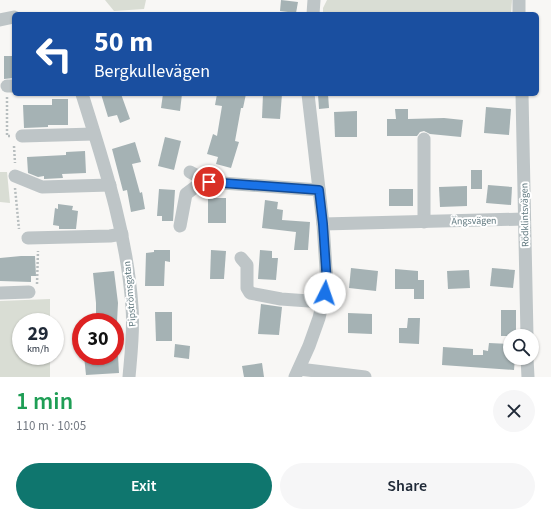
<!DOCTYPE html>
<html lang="en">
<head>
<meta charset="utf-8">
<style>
  :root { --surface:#fff; --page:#f6f6f7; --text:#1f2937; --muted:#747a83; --accent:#0f766e }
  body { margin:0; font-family:"Source Sans 3",sans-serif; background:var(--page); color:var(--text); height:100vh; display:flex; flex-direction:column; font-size:15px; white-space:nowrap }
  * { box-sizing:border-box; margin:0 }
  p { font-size:13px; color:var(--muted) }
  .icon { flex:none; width:22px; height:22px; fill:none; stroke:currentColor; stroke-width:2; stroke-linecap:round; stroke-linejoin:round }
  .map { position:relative; height:377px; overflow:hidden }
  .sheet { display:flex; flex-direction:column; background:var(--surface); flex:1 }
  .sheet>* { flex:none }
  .guide { position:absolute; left:12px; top:12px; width:527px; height:84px; border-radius:6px; box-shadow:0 1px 3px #0004; background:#1a4fa0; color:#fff; overflow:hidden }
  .controls { position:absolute; left:503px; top:329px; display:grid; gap:8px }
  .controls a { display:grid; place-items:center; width:36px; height:36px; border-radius:50%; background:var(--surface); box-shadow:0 1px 3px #0004; font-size:20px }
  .speed { position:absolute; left:12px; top:313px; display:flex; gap:8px; font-size:20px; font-weight:700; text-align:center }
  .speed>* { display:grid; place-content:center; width:52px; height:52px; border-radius:50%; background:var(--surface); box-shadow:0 1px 3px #0004; line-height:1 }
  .speed small { font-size:10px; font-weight:400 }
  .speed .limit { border:6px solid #d22; background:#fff; color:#111 }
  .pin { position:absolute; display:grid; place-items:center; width:34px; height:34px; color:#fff; margin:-17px; border:2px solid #fff; border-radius:50%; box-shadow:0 1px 4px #0007 }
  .me { position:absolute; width:44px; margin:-22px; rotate:4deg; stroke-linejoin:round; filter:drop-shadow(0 0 3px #0008) }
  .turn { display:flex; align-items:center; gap:14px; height:84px; padding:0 16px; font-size:18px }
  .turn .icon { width:52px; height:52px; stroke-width:2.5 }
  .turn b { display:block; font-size:28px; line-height:34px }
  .round { display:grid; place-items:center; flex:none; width:42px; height:42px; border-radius:21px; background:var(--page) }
  .overview { display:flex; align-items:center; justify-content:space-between; height:68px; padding:0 16px }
  h1 { font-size:24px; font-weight:600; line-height:30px; color:#1e9e55 }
  .button { display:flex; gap:8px; margin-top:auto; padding:8px 16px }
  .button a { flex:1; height:46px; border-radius:24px; background:var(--accent); color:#fff; font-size:16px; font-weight:600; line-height:46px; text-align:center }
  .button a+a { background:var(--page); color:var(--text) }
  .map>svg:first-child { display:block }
  .green { fill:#d9ddd4 }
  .building { fill:#a5b2b4 }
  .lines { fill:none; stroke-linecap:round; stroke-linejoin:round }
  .path { stroke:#b8bebf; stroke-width:2.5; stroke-dasharray:2 2; stroke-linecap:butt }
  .minor { stroke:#bec5c7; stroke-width:13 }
  .route-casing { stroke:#114b97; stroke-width:10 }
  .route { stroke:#1a73e8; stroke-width:7 }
  .labels { text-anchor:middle; stroke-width:4; stroke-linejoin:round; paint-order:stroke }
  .street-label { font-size:10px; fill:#627a80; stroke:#fff }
</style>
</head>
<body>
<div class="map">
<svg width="551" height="377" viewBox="0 0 551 377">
  <rect width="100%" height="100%" fill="#f8f7f5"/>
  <g class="green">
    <polygon points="105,0 146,0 144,9 114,11"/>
    <polygon points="327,0 512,0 511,14 323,14 323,8"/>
    <polygon points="0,172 7,172 10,203 0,202"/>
    <polygon points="50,299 50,322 21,322 21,356 50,356 50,377 0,377 0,301"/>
  </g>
  <g class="building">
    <polygon points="281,0 298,2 296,13 280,11"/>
    <polygon points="4,56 14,56 14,78 4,79"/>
    <polygon points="101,94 121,94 130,119 120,123 117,115 108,117"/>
    <polygon points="163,94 182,94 180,111 161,108"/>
    <polygon points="217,94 246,94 243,108 241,108 235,141 239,142 231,168 216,164 218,157 207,154 213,134 217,136 222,106 215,105"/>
    <polygon points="263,94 282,94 280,119 262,118"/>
    <polygon points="318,94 328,94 329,108 319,109"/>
    <polygon points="52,99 68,99 68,125 48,125 48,127 24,128 23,105 52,105"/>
    <polygon points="486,107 511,109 509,135 484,133"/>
    <polygon points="395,109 408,109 408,119 444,118 463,120 461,137 430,134 424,131 420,132 417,136 387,136 387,119 396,119"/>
    <polygon points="357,111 357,137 335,137 334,112"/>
    <polygon points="165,137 181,141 174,170 158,166"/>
    <polygon points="135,142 141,162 132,164 140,193 142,192 145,209 131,212 127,190 123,191 112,149"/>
    <polygon points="85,151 86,173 62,174 63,178 44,179 44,176 38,177 28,173 27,157 66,155 66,152"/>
    <rect x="471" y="170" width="11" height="19"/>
    <polygon points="488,185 512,187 511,205 486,203"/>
    <polygon points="467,186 467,206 440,207 439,187"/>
    <polygon points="159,189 175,190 173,221 162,221 162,216 157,216"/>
    <rect x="389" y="189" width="24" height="17"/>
    <rect x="208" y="198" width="18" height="25"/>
    <polygon points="265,200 278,202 277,209 283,210 282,220 310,222 308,250 294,250 296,232 262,228"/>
    <polygon points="58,204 73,206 72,210 78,211 76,229 59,229 59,226 53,225 55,208 58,209"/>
    <polygon points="154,250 170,250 170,262 165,261 164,286 145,286 146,253 154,252"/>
    <polygon points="211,250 226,251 224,279 210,279"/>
    <polygon points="260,250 272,251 272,258 278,258 276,280 258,279"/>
    <polygon points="21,256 35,256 36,276 31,276 31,282 0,281 0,258"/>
    <polygon points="351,268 378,271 376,291 349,288"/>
    <polygon points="492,268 515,270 513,288 490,286"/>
    <polygon points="395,269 418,271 418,280 424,280 424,299 414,299 414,289 395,289"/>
    <polygon points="469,270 470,288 448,289 447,271"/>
    <polygon points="114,271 118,303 117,322 96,322 96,303 93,273"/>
    <polygon points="261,304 282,307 279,335 258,334"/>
    <rect x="501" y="310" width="15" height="26"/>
    <polygon points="155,312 172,312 172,341 156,341"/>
    <polygon points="348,313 372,314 372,334 348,333"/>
    <polygon points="408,318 420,318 419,344 399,343 399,328 407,328"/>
    <polygon points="489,343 510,344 510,358 515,358 514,370 442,365 443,347 473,349 473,355 483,355 483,350 488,351"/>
    <polygon points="175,344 190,346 189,359 174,357"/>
    <polygon points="84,356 118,356 119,373 86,375"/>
    <polygon points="262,363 264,377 244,377 242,366"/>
  </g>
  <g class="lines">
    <g class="path">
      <polyline points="7,97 7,136 11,136"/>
      <polyline points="14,146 15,163"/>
      <polyline points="15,188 19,229"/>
      <polyline points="37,284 38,251"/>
    </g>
    <g class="minor">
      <polyline points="313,14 314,0"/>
      <polyline points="519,14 519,0"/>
      <polyline points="0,20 14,17"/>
      <polyline points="7,86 14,86"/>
      <path d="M82,94c22,70 45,139 50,213 2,23 -1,47 -3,70"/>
      <polyline points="522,94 527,336"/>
      <polyline points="22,136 94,134"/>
      <polyline points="190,172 209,182"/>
      <polyline points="15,176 42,187 110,185"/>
      <polyline points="424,222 424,139"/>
      <polyline points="323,224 524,219"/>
      <polyline points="180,226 186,194 198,185 209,182 319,190"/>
      <polyline points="28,238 110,236 122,234"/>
      <polyline points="241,258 247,265 247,288 250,293 281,299 323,302"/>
      <polyline points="0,293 29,292"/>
      <polyline points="527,358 528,377"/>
      <polyline points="299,369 365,377"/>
      <polyline points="295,377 309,346 319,318 327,284 323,224 308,94"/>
    </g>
  </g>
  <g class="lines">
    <g class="route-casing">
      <polyline id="route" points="209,182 319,190 323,224 327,284 325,293"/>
    </g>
    <use href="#route" class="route"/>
  </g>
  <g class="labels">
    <g class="street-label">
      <text transform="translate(524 215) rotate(-91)" y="4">Rödklintsvägen</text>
      <text transform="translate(474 220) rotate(-1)" y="4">Ängsvägen</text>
      <text transform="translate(129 294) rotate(-95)" y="4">Pipströmsgatan</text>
    </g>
  </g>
</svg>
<div class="controls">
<a><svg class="icon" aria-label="search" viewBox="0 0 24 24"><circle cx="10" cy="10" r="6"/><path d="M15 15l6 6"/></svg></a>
</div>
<div class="speed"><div>29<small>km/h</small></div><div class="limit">30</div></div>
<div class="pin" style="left:209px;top:182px;background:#d93025"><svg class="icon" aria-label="arrive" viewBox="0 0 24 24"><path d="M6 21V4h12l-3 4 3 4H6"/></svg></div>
<svg class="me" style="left:325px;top:293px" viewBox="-20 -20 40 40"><circle r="19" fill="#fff"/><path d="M0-13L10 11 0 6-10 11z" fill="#1a73e8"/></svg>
<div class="guide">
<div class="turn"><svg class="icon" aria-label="left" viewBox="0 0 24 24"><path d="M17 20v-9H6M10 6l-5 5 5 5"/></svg><div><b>50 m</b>Bergkullevägen</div></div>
</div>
</div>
<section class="sheet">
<div class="overview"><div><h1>1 min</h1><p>110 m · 10:05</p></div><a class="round"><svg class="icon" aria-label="close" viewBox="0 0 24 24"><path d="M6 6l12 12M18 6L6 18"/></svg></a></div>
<div class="button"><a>Exit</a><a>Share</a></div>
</section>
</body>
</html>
